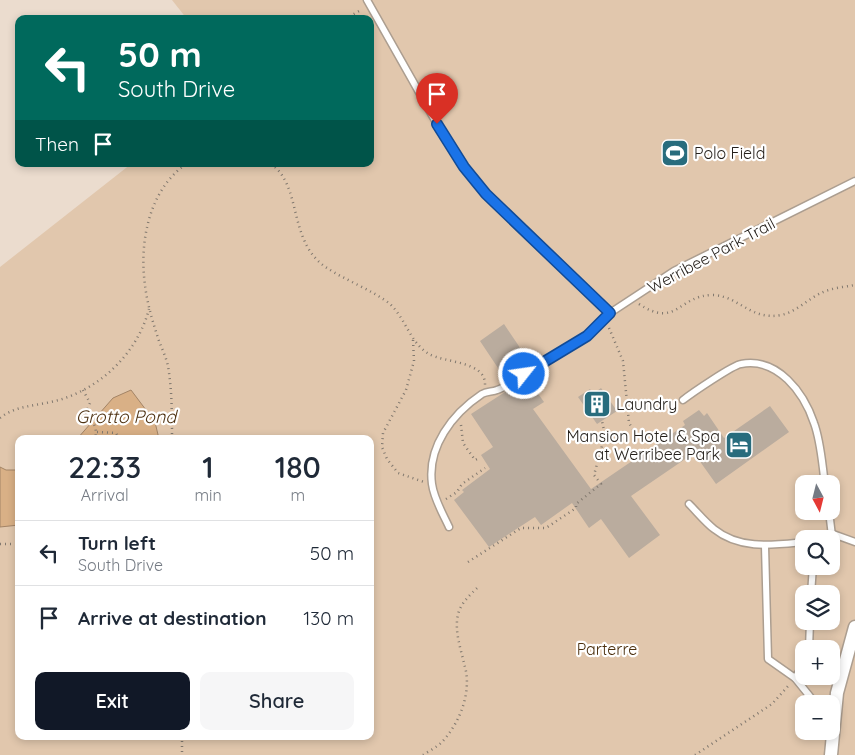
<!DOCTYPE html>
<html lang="en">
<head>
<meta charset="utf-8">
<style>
  :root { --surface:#fff; --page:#f6f6f7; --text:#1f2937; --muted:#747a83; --line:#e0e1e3; --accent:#111827 }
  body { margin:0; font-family:Quicksand,sans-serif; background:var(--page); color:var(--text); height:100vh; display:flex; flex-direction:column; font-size:19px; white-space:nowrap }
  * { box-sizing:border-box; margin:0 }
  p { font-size:16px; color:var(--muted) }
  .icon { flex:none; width:28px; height:28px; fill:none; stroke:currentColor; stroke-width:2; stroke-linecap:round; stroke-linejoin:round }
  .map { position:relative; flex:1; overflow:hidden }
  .side { position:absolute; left:15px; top:435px; width:359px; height:305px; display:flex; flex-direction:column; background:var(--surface); border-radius:10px; box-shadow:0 2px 8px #0003 }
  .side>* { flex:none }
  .top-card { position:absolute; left:15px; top:15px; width:359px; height:152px; border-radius:10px; box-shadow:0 2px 8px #0003; background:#00695c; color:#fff; overflow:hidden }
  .needle { width:32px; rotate:173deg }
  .controls { position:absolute; left:795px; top:475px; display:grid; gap:10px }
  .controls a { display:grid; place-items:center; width:45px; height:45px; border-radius:10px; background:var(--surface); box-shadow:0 2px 8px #0003; font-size:25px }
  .pin { position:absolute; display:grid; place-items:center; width:42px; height:42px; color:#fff; margin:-51px -21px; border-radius:50% 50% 50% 0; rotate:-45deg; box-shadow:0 0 5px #0007 }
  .pin .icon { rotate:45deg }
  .me { position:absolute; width:55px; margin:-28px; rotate:60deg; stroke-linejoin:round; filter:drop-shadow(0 0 4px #0008) }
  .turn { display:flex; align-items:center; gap:18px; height:105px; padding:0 20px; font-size:22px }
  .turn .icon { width:65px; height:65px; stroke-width:2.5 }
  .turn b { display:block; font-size:35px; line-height:42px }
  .then { display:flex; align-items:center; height:48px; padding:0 20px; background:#0003; gap:10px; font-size:19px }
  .eta { display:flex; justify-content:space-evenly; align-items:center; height:85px; text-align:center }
  .eta b { font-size:30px; font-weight:600; line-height:35px }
  .action { display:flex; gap:10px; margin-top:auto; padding:10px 20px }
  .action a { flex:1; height:58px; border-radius:10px; background:var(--accent); color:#fff; font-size:20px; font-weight:600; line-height:58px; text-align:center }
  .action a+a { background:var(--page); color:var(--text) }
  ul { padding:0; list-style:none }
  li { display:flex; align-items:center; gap:15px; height:65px; padding:0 20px; border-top:1px solid var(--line) }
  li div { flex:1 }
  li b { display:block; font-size:19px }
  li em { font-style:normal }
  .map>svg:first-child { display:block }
  .green { fill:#e1c7ad; fill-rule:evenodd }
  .water { fill:#d9b086; stroke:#a38466 }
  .building { fill:#baac9e }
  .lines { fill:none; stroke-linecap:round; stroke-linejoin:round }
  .service-casing { stroke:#ac9e90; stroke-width:9 }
  .minor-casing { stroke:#ac9e90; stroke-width:15 }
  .path { stroke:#82796f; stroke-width:2.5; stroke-dasharray:1 4; stroke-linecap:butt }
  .service { stroke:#fff; stroke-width:6 }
  .minor { stroke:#fff; stroke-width:12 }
  .route-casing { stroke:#114b97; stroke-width:12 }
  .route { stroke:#1a73e8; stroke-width:9 }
  .labels { text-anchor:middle; stroke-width:4.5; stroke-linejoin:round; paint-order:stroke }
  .poi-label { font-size:16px; fill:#241f1a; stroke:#fff; text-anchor:start }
  .street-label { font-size:16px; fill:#241f1a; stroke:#fff }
  .park-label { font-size:16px; fill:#4a2e0c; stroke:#fff }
  .water-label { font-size:18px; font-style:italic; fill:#4f3212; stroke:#fff }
</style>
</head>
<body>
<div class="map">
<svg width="855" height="755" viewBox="0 0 855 755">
  <rect width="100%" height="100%" fill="#ebdcce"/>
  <path class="green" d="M172,0h683v755h-855v-488l131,-103h239v-145h-183zM19,439h351v297h-351zM804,484h27v27h-27zM804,539h27v27h-27zM804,594h27v27h-27zM804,649h27v27h-27zM804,704h27v27h-27z"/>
  <g class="water">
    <polygon points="131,390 155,422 159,439 77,439 113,398"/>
    <polygon points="0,467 6,470 19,470 19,525 0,527"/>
  </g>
  <g class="building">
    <polygon points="504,324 531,364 521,370 519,375 515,375 506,380 480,341"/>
    <polygon points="522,378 527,378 544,402 533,409 591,489 685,425 683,421 699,410 704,416 707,413 724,438 770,406 789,432 716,484 694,453 631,496 660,535 629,558 601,519 589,528 572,503 541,525 535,517 489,547 454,500 464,492 462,490 490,469 481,455 493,447 471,414 519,383"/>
    <polygon points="601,388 617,411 597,424 578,397 590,389 593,394"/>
  </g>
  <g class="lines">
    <g class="service-casing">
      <g id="service">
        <polyline points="367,0 437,124 464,167 486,194 610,313"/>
        <polyline points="524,374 587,336 610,313 674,271 855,181"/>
        <path d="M683,400c9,-7 50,-35 58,-36 37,-7 63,29 73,59 7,19 8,41 11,61"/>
        <path d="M689,504c8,8 16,18 25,25 26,21 59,16 90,13"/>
        <polyline points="829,511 832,536"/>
        <path d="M449,527c-6,-13 -15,-28 -17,-43 -5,-37 20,-70 50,-90 5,-3 10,-2 15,-4 7,-2 14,-8 20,-11"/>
        <polyline points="818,539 833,534 855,542"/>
        <polyline points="765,546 768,659 795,678"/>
        <polyline points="811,594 813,566"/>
        <polyline points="809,649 810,621"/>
        <polyline points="804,664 795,678 816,704"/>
      </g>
    </g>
    <g class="minor-casing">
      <polyline id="minor" points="831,755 837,693 855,627"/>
    </g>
    <g class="path">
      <polyline points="345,19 361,10"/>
      <path d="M271,164c32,22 16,78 56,104 18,12 47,23 63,36 16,15 20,39 39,50 16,9 57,7 56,31"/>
      <path d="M639,304c38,25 39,-9 74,-9 26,1 38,26 68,20 15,-3 27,-16 40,-22 10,-5 23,-6 34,-8"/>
      <polyline points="609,328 623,361 629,423 638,437"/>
      <polyline points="413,340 414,361 406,390 383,433 382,447 387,459 398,473 424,482"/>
      <path d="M83,390l7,13 -4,10c7,8 12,15 9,26"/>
      <path d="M0,418c15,-12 33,-12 51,-16 46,-10 86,-47 98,-93"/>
      <polyline points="461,425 463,443 475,460 479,458"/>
      <polyline points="97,432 116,433 119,439"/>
      <path d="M172,439c0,-25 0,-49 -4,-73 -2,-9 -6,-17 -9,-25 -6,-18 -12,-38 -14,-56 -6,-43 4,-95 41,-121"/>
      <polyline points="446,499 457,492 462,484 485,468"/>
      <polyline points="0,544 19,544"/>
      <polyline points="468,562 521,528 546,528 576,508 576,504 601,484 594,475 605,435 602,421"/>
      <polyline points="182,736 182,755"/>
      <path d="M423,755c6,-4 14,-8 19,-13 17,-18 30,-49 23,-75 -4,-18 -12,-38 -6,-56 4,-10 12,-17 19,-24"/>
      <polyline points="695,755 772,704 789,685"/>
    </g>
    <use href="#service" class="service"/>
    <use href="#minor" class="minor"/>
  </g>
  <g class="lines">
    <g class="route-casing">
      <polyline id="route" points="437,124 464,167 486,194 610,313 587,336 524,374"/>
    </g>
    <use href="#route" class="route"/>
  </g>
  <defs>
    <g id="stadium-square" transform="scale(1.4375)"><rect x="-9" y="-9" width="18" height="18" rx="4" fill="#286c7d" stroke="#fff"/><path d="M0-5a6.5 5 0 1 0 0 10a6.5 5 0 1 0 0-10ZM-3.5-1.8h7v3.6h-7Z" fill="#fff"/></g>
    <g id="building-square" transform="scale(1.4375)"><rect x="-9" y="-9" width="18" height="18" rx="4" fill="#286c7d" stroke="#fff"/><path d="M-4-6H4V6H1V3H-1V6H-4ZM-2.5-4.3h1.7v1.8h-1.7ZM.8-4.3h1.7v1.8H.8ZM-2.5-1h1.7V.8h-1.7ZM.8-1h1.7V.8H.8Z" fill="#fff"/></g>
    <g id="hotel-square" transform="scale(1.4375)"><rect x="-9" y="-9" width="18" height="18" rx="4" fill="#286c7d" stroke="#fff"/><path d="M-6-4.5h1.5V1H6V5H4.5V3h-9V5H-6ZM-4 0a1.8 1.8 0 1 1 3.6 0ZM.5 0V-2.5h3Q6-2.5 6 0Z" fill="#fff"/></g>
  </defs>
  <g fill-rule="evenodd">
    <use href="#stadium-square" x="675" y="153"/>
    <use href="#building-square" x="597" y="404"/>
    <use href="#hotel-square" x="739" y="445"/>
  </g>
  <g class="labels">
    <g class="poi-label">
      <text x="694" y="159">Polo Field</text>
      <text x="616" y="410">Laundry</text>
      <text x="720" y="442" text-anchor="end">Mansion Hotel &amp; Spa<tspan x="720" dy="18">at Werribee Park</tspan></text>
    </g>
    <g class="street-label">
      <text transform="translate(711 255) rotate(-28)" y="6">Werribee Park Trail</text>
    </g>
    <g class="park-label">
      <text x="607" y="655">Parterre</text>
    </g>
    <g class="water-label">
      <text x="126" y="423">Grotto Pond</text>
    </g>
  </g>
</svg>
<div class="controls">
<a><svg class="needle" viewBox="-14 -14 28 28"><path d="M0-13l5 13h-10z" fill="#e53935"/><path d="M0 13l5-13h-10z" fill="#747a83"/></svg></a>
<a><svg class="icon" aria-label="search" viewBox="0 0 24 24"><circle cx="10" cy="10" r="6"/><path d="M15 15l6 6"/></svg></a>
<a><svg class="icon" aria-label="layers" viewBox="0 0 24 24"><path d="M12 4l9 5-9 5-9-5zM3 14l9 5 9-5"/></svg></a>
<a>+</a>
<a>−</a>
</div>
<div class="pin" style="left:437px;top:124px;background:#d93025"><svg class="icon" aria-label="arrive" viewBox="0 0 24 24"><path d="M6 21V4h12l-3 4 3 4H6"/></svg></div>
<svg class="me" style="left:524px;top:374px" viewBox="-20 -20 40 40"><circle r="17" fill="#1a73e8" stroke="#fff" stroke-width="3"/><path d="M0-11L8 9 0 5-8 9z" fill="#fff"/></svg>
<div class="top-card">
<div class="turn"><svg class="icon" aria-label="left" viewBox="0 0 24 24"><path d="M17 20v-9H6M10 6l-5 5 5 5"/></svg><div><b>50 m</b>South Drive</div></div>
<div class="then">Then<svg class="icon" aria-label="arrive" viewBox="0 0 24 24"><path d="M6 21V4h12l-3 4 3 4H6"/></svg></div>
</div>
<section class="side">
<div class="eta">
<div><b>22:33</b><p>Arrival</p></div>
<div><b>1</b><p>min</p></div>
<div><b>180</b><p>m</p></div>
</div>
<ul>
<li><svg class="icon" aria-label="left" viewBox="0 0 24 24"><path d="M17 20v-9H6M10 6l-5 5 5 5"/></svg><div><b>Turn left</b><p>South Drive</p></div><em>50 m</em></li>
<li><svg class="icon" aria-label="arrive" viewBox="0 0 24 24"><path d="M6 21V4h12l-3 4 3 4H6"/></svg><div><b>Arrive at destination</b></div><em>130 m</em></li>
</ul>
<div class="action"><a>Exit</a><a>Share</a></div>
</section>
</div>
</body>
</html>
